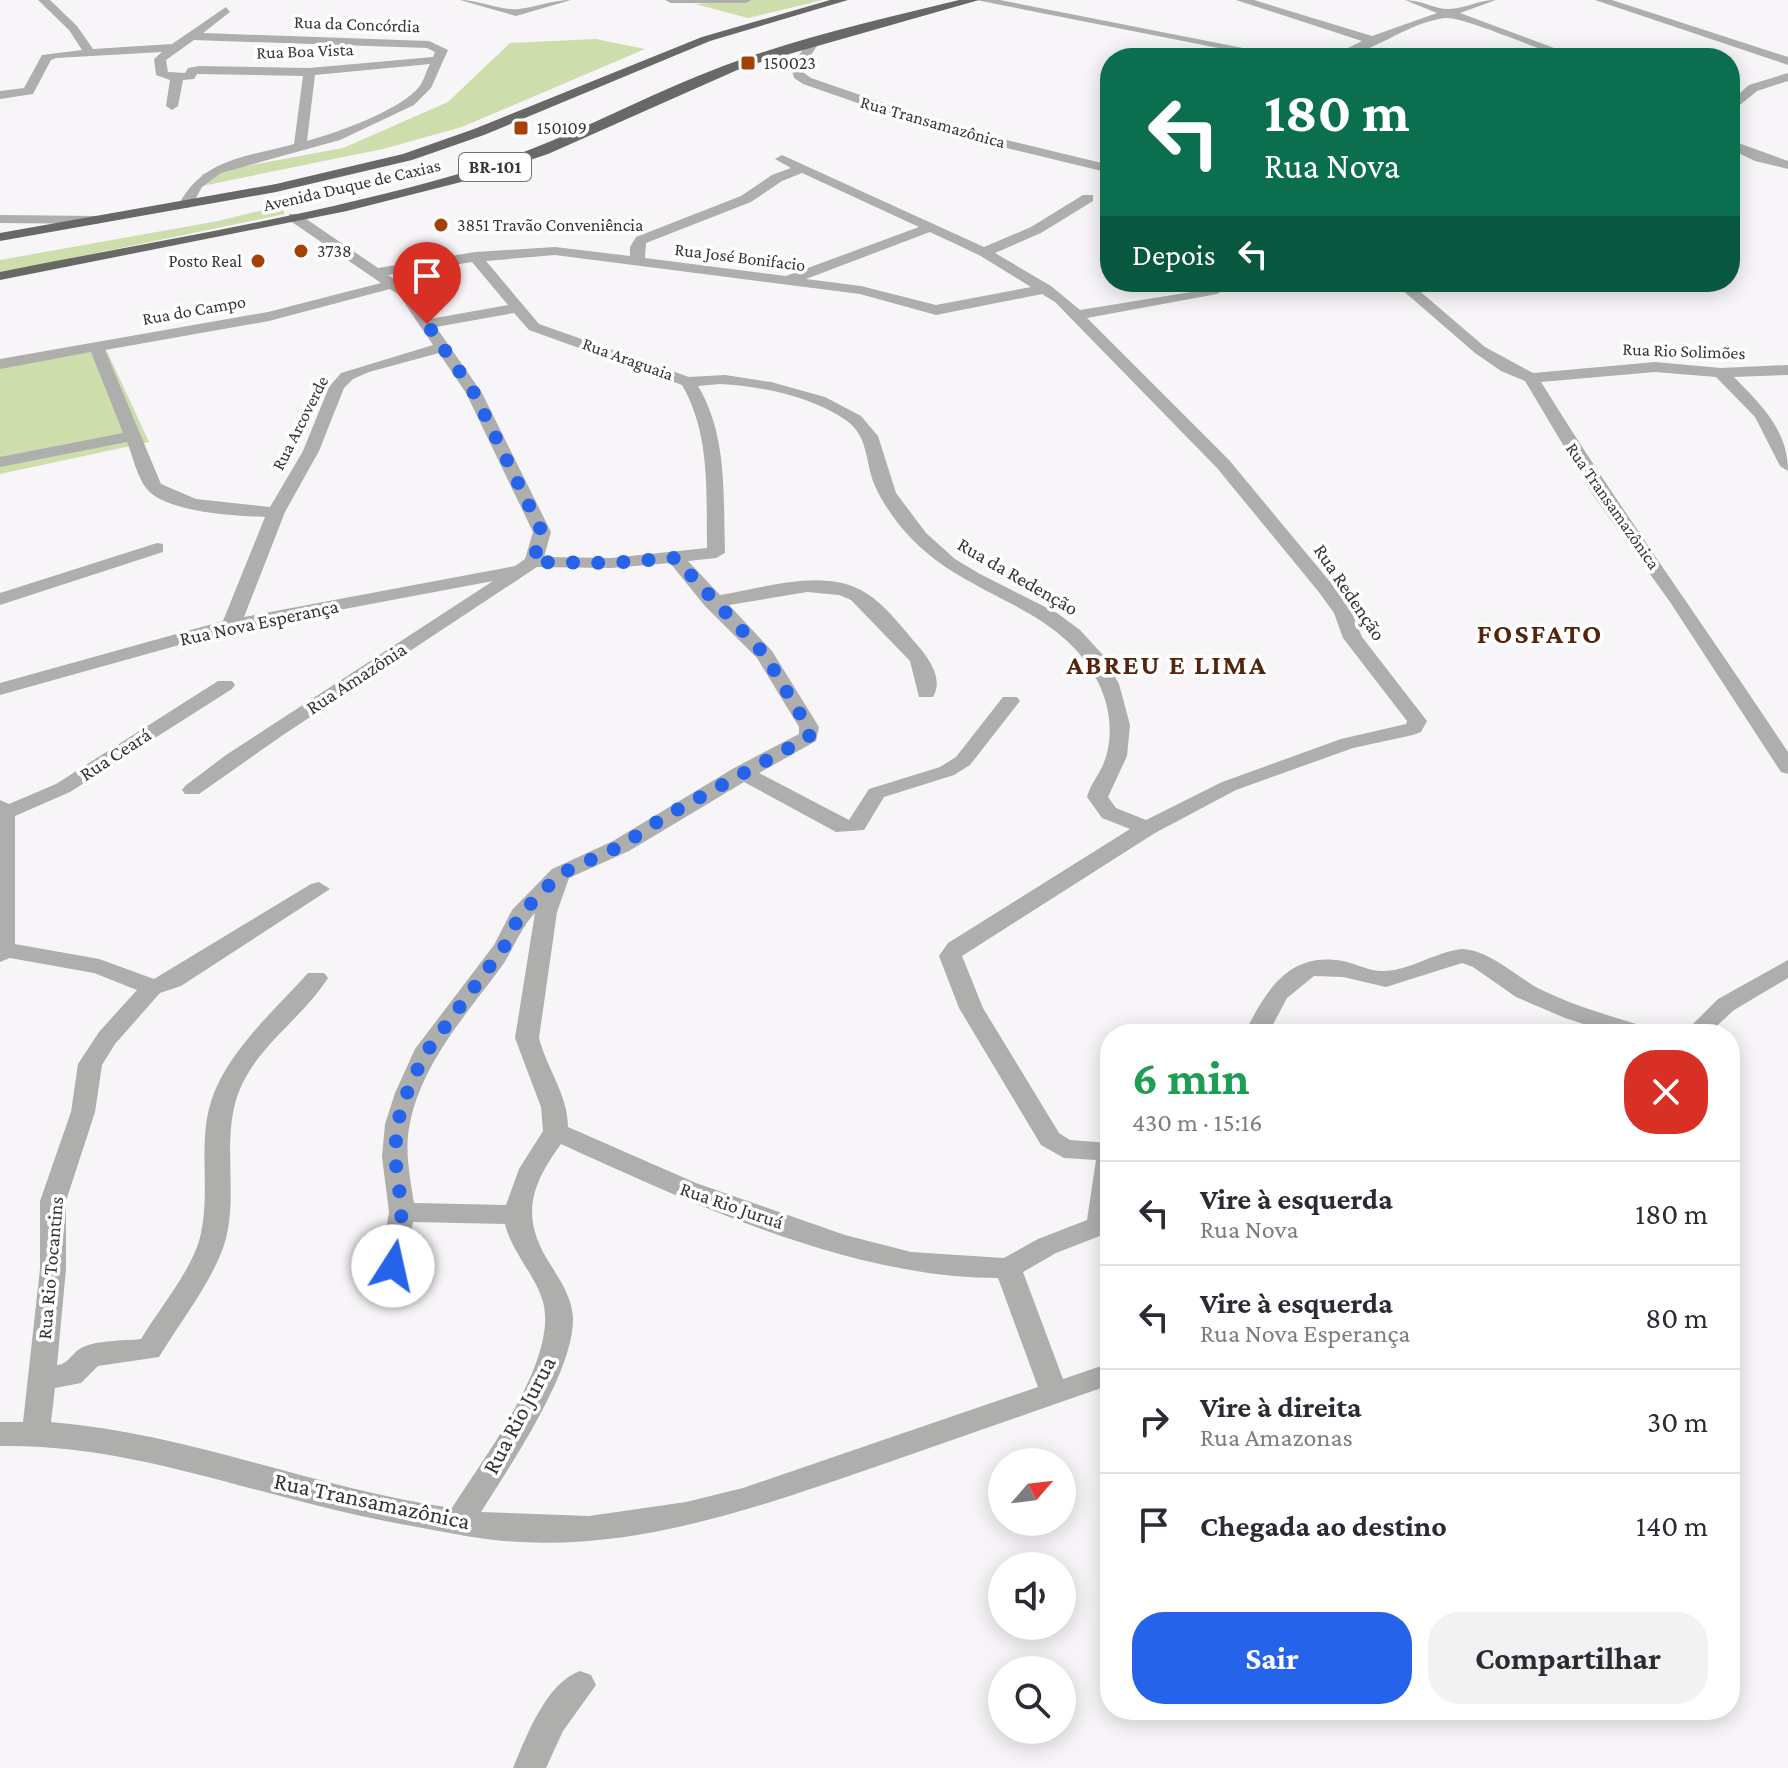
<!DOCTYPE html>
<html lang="pt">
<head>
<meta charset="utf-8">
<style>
  :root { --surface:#fff; --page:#f2f2f3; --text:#2b2b33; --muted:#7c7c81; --line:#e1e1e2; --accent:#2563eb }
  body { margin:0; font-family:"Crimson Pro",serif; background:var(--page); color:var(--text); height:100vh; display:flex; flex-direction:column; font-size:30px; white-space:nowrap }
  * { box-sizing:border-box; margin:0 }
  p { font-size:26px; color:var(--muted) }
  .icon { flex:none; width:44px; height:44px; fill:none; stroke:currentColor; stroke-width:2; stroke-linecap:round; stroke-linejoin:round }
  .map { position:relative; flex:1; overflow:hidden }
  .drawer { position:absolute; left:1100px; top:1024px; width:640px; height:696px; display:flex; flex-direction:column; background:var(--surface); border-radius:32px; box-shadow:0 4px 20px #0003 }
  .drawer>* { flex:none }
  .top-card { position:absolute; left:1100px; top:48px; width:640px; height:244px; border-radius:32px; box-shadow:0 4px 20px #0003; background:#0b6e4f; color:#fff; overflow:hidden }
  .needle { width:52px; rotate:62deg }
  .tools { position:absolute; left:988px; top:1448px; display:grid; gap:16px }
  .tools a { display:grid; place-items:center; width:88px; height:88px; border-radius:50%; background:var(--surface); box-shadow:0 4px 20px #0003; font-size:40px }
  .pin { position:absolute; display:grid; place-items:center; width:68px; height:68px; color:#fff; margin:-82px -34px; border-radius:50% 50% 50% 0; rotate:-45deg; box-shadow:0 0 8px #0007 }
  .pin .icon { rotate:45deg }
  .me { position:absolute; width:88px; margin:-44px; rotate:10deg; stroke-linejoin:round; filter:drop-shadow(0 0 6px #0008) }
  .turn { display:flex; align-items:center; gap:28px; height:168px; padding:0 32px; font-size:36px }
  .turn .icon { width:104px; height:104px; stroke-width:2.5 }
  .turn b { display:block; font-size:56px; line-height:68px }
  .then { display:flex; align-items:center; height:76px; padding:0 32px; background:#0003; gap:16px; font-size:30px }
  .round { display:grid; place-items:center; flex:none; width:84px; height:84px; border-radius:32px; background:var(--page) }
  .headline { display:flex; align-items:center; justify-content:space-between; height:136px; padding:0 32px }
  h1 { font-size:48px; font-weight:700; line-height:60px; color:#1e9e55 }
  .cta { display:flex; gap:16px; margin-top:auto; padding:16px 32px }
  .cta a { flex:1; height:92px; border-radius:32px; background:var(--accent); color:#fff; font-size:32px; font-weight:700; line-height:92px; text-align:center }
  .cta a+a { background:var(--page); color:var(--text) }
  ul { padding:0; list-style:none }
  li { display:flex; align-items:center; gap:24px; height:104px; padding:0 32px; border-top:2px solid var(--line) }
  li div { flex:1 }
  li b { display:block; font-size:30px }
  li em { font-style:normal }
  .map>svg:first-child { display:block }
  .green { fill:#cddeac }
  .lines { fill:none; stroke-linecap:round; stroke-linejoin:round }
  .minor { fill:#aeaead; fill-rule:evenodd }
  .trunk { fill:#686866; fill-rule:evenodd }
  .route { stroke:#2563eb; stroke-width:14; stroke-dasharray:0 25.2 }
  .poi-dot { fill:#a44104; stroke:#fff; stroke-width:3 }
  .labels { text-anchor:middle; stroke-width:7; stroke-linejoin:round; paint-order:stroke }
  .far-street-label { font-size:18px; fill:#373637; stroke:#fff }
  .far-poi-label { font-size:18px; fill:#373637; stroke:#fff; text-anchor:start }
  .shield { fill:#fff; stroke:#737273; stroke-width:2 }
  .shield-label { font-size:18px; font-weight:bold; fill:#373637 }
  .street-label { font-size:20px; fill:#373637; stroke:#fff }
  .near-street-label { font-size:24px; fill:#373637; stroke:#fff }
  .district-label { font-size:28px; font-weight:bold; letter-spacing:2px; fill:#54240c; stroke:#fff }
</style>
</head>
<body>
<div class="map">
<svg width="1788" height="1768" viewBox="0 0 1788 1768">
  <rect width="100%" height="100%" fill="#f8f5f8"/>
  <g class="green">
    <polygon points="755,0 823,0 748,18 695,4"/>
    <polygon points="596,39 645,49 462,127 383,149 202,186 202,174 343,148 448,102 510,43"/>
    <polygon points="280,206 285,214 0,273 0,260 218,221"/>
    <polygon points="105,347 149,442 0,474 0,365"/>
  </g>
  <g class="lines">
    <g class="minor">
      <path d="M38,0h12l27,26 16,23 79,-5 54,-37 4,5 -27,21 226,8 19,9 -17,38 -17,17 -74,35 -119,33 -19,14 -11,20 -5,1 -7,-4c25,-46 68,-47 115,-60l9,-68 -106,-2 -3,5 -11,1 -5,26 -6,4 -6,-4 4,-26 -14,-5 -2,-16 8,-7 -106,6 -5,2 -18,34 -33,5v-8l24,-3 18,-33 40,-5 -13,-20zM194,40l233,8 8,4 -2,5 -124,11 -110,-2 -11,2 -3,5 -17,-1 -2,-12zM430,64c-4,7 -6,17 -11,23 -18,23 -83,46 -112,54l8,-66z"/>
      <path d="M460,0c19,0 41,11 59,9 18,-2 33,-9 52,-9l-55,16z"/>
      <polygon points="665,0 752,0 746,3 671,3"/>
      <polygon points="976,0 1000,0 1294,58 1269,58"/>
      <path d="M1236,0h18l118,36 65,-23 -32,-13c16,0 32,10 45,9 16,-1 29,-9 46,-9l-36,13 121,45h-17c-21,-7 -102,-42 -119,-40 -41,5 -76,40 -117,40l34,-17z"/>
      <polygon points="1595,0 1612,0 1788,57 1788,65"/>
      <polygon points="811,38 821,40 803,67 804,73 811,78 953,127 1110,165 1110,173 944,133 803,84 794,78 791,67"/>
      <polygon points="1788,73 1788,81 1757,91 1730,113 1730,102 1749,85"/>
      <polygon points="1730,140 1788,161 1788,169 1755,161 1730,149"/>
      <path d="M782,155l202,92 47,-20 52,-32h10v6l-52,32 -46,20 56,33 29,24 142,-23 2,3 -7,4 -130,24 142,142 102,123 21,30 10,24 65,84 -6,11 -8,3 -60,13 -117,42 -81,43 -193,123 21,52 76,125 11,7 40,3v84l-5,7 -49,19 -33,19 40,107 47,-16v22c-78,27 -158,55 -238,83 -136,47 -272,95 -417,66 -50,-9 -99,-18 -148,-31 -103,-26 -200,-59 -307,-57v-24h23l17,-153v-68l31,-89 7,-48 21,-32 38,-42 -43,-17 -84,-15 -10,4v-162l9,4 47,-20 162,-103h14l3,4 -3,4 -162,103 -55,24v128l84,15 55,20 157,-95 8,-2 11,7 -149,97 -21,7 -45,51 -13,21 -7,47 -29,89v68l-9,96c12,-1 15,-13 26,-18 15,-7 40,-6 58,-8 18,-30 54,-73 60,-106 10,-46 -5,-95 13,-140 19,-47 61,-83 94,-120h16l4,5c-26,41 -73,69 -90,116 -16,46 -1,94 -11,140 -8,39 -47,88 -68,123l-61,9 -17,17 -26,5 -4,34c137,11 265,67 401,86 30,-48 107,-148 91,-206 -8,-28 -31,-49 -38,-78l-92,-2 -11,51 -9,3 -9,-3 -4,-7 9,-54 -7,-55 3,-33 10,-31 20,-44 79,-104 18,-35 40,-41 61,-28 121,-73 65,-34v-7l-42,-69 -52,-52 -35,-43 -59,5 -74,-1 -254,168 -84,59h-14l-3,-4 3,-4 41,-31 267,-174 -260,49 -233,65v-12l223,-62 42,-104c-28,-1 -100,-4 -119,-29 -9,-12 -13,-31 -19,-46l-127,25v-10l123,-24 -32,-81 -91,17v-10l268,-47 113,-29 -92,-63v-6h10l79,54 97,-16 80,-5 75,9v-9l6,-10 105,-41 31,-21 19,-7 -16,-9zM802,173l117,54 -133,49 -141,-18 1,-15 105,-41 31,-21zM930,232l49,23 52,32 -95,18 -75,-19 -55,-7zM555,255l305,39 76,21 106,-21 13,8 162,166 101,123 16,22 9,25 64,83 -1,3 -65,15 -119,43 -76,38 -30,-12 -8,-11 19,-41 3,-31 -11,-41 -16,-29 -23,-25 -23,-17 -77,-39 -25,-15 -29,-26 -30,-40 -18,-57 -17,-20 -36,-19 -54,-15 -46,-7 -36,2 -150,-53 -53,-63zM472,262l36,43 -78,14 -21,-30 -21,-14zM390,289l9,6 34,50 -92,28 -12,14 -26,64 -33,56 -74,-8 -35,-15 -56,-134 164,-29zM514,313l15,17 153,55c29,50 24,108 25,163l-96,10 -67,-1 7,-25 -69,-139 -46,-66zM439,353l27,40 67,139 -8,27 -10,7 -271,51 41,-105 34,-61 25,-63 9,-9 16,-7zM720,384c41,2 93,13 127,37 22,16 18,42 28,65 10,22 26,43 43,59 56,54 144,63 180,137 13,26 16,57 5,83 -5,11 -13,20 -16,32l15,21 28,11 -182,114 -9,13 20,52 82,137 23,13 32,2 -9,60 -49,19 -34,19 -93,-6 -66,-17 -149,-52 -128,-56c0,-32 -21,-58 -29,-89l18,-126 12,-34 60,-27 115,-69 92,50 28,-2 20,-33 70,-22 16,-10 50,-64 -3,-4h-14l-47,60 -16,10 -71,22 -20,31 -90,-47 57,-32 3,-14 -47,-76 -43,-46 78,-13 32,3 12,5 59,61 9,36h14c10,-17 -2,-36 -14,-50 -16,-18 -32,-41 -53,-54 -41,-26 -102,-5 -146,2l-32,-34 28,-3 9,-5c-2,-57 3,-117 -27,-167zM535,913l-20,125 26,69 2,24 -24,38 -13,36 -92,-2c-4,-26 -10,-54 -4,-80 12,-59 54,-106 89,-153 13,-17 21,-42 36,-57zM561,1144c132,60 290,134 437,134l40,109 -295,101 -57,14 -97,14 -108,-4c29,-46 93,-140 92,-194 -1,-19 -11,-35 -21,-51 -31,-47 -24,-78 9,-123z"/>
      <polygon points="0,215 97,216 104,220 97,224 0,223"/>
      <path d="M1393,282h16l76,65 48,26 122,-11 66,6 67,-3v10l-54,2c27,28 54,53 54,94l-8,-5 -25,-49 -39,-40 -61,-5 -114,10c78,126 165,246 247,370v22l-7,-2 -111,-170 -77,-107 -68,-114 -24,-10 -26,-18z"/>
      <polygon points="157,543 163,544 163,552 0,605 0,593"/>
      <path d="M1462,949c31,2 54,29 82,42 33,16 70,26 105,37l4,6h-39l-49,-16 -49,-21 -43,-30 -11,-4 -76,24 -43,-10 -29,-1 -27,22 -19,36h-24c22,-43 44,-83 99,-73 14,3 28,11 42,10 26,-1 50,-19 77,-22z"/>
      <polygon points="1788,960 1788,978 1734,1010 1708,1034 1683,1034 1718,999"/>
      <path d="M580,1671l11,4 5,10 -33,46 -17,37h-33c13,-31 33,-85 67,-97z"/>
    </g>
    <g class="trunk">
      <polygon points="830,0 848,0 710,41 484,135 412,160 276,192 0,241 0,233 276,184 403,154 474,129 702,37"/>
      <path d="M959,0h20l-235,67 -196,87 -75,25 -126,32 -347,69v-8c154,-31 311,-55 462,-99 96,-27 182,-79 275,-112 73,-26 148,-43 222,-61z"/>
    </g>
  </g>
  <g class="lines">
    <polyline class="route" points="393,1266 402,1212 395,1157 397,1124 407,1093 424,1055 504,947 520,915 560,874 621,846 666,816 809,737 810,731 765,655 675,558 611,563 533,562 542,532 474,393 427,324"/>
  </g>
  <g class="poi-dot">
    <rect x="740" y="55" width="16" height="16" rx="4"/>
    <rect x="513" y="120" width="16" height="16" rx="4"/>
    <circle cx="441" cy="225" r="8"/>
    <circle cx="301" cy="251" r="8"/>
    <circle cx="258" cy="261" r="8"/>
  </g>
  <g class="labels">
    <g class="far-street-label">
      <text transform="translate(357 24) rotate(2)" y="6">Rua da Concórdia</text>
      <text transform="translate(305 51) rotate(-2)" y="6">Rua Boa Vista</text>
      <text transform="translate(933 122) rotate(16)" y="6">Rua Transamazônica</text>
      <text transform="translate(352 185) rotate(-13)" y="6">Avenida Duque de Caxias</text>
      <text transform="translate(740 257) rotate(7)" y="6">Rua José Bonifacio</text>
      <text transform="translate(194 310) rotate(-10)" y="6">Rua do Campo</text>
      <text transform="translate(1684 351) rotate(2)" y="6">Rua Rio Solimões</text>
      <text transform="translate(628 359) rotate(20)" y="6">Rua Araguaia</text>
      <text transform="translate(300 423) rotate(-63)" y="6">Rua Arcoverde</text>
      <text transform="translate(1613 506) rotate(55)" y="6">Rua Transamazônica</text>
    </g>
    <g class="far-poi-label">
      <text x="764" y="69">150023</text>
      <text x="537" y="134">150109</text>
      <text x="457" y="231">3851 Travão Conveniência</text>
      <text x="317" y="257">3738</text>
      <text x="242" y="267" text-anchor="end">Posto Real</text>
    </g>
    <rect class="shield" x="459" y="153" width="72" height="28" rx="6"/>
    <g class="shield-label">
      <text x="495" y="173">BR-101</text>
    </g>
    <g class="street-label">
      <text transform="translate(1018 576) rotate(30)" y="7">Rua da Redenção</text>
      <text transform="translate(1350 592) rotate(56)" y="7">Rua Redenção</text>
      <text transform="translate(259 622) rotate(-12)" y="7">Rua Nova Esperança</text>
      <text transform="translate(356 678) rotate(-33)" y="7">Rua Amazônia</text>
      <text transform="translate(115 754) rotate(-33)" y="7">Rua Ceará</text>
      <text transform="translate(732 1205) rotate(19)" y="7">Rua Rio Juruá</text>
      <text transform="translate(50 1268) rotate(-85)" y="7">Rua Rio Tocantins</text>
    </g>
    <g class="near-street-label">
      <text transform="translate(519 1415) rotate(-62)" y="8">Rua Rio Jurua</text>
      <text transform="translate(372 1501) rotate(12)" y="8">Rua Transamazônica</text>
    </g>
    <g class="district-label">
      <text x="1540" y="643">FOSFATO</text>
      <text x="1167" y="674">ABREU E LIMA</text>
    </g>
  </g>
</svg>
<div class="tools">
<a><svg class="needle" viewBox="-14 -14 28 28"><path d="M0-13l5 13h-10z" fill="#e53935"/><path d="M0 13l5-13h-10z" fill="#7c7c81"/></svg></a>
<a><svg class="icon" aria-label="sound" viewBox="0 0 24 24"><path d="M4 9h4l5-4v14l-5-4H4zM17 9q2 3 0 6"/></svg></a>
<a><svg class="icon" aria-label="search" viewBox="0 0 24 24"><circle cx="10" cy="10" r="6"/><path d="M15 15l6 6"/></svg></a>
</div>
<div class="pin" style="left:427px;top:324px;background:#d93025"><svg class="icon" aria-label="arrive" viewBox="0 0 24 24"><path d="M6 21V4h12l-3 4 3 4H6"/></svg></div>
<svg class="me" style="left:393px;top:1266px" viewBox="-20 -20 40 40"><circle r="19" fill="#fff"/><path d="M0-13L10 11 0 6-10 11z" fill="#2563eb"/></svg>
<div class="top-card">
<div class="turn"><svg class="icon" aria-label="left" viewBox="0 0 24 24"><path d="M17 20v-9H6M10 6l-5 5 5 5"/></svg><div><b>180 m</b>Rua Nova</div></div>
<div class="then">Depois<svg class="icon" aria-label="left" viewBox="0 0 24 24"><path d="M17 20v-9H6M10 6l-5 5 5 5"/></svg></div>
</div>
<section class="drawer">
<div class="headline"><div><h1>6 min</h1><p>430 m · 15:16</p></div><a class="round" style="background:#d93025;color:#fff"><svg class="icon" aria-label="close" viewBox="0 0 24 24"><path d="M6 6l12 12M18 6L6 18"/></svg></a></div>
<ul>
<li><svg class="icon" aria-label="left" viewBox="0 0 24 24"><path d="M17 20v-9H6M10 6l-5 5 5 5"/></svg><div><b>Vire à esquerda</b><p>Rua Nova</p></div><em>180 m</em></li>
<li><svg class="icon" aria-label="left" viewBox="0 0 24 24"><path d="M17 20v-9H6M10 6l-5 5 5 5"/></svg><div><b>Vire à esquerda</b><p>Rua Nova Esperança</p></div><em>80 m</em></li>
<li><svg class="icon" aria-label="right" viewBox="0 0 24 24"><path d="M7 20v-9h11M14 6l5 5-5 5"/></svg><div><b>Vire à direita</b><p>Rua Amazonas</p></div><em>30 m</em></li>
<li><svg class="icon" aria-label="arrive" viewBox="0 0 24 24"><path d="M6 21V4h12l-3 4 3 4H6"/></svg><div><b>Chegada ao destino</b></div><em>140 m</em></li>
</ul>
<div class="cta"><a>Sair</a><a>Compartilhar</a></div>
</section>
</div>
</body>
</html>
